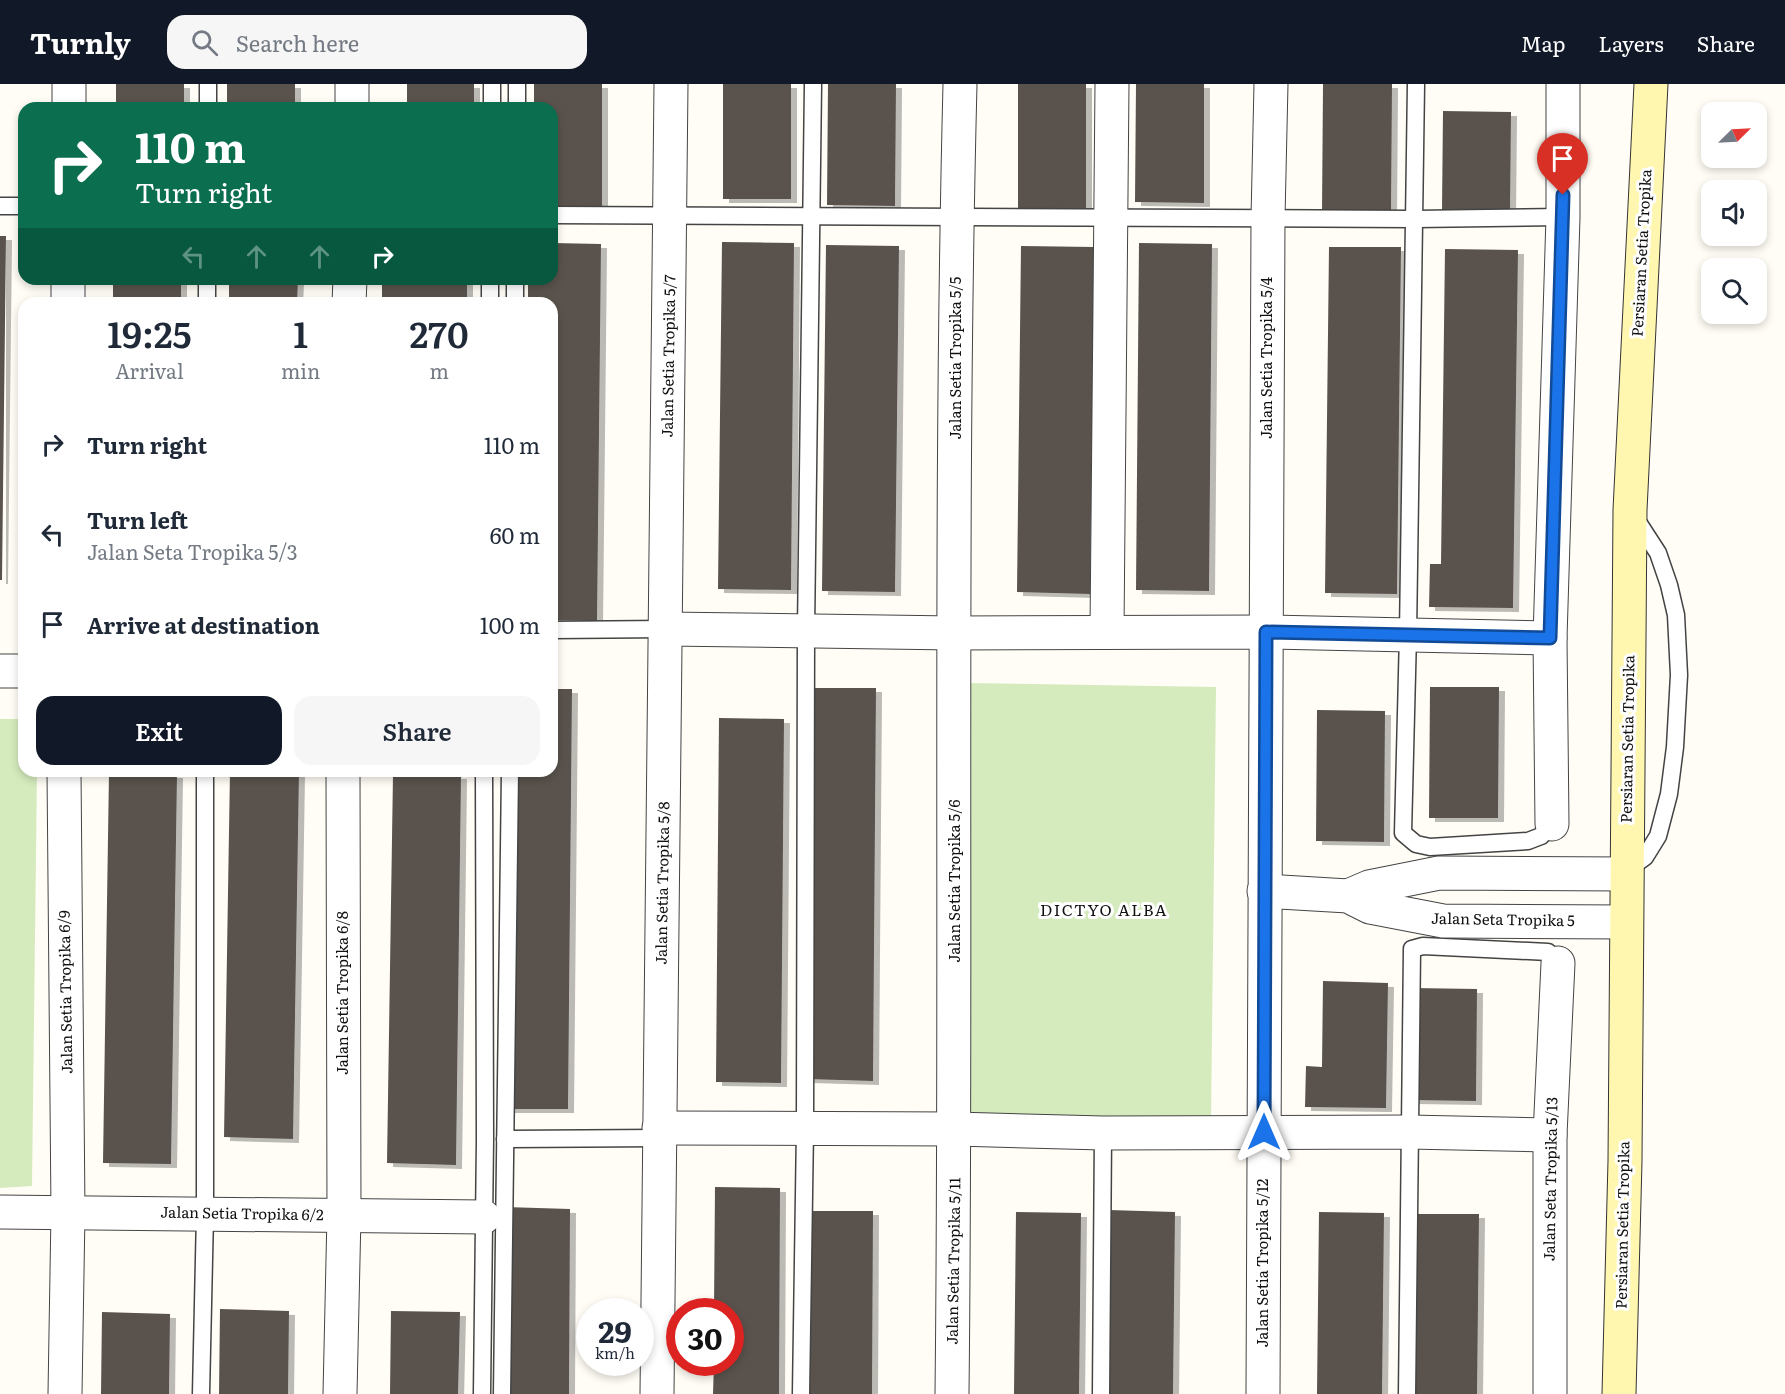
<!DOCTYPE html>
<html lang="en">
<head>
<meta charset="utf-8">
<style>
  :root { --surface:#fff; --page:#f6f6f7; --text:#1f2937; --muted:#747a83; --accent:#111827 }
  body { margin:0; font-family:Literata,serif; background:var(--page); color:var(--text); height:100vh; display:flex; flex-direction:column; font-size:22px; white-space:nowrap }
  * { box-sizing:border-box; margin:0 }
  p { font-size:20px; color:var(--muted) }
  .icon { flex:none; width:33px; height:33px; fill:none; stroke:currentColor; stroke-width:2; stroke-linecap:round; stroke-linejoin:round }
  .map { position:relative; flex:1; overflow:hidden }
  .details { position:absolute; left:18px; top:213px; width:540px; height:480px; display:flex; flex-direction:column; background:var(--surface); border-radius:18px; box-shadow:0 3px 9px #0003 }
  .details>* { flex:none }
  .banner { position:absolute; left:18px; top:18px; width:540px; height:183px; border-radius:18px; box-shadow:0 3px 9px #0003; background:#0b6e4f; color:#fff; overflow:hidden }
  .needle { width:39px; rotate:66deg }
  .controls { position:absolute; left:1701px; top:18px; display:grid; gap:12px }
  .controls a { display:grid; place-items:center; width:66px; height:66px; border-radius:12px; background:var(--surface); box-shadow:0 3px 9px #0003; font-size:30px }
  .speed { position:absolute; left:576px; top:1214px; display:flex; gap:12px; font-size:30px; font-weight:700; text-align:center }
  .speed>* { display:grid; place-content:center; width:78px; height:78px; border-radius:50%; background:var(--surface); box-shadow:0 3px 9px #0003; line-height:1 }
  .speed small { font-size:15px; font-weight:400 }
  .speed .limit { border:9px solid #d22; background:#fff; color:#111 }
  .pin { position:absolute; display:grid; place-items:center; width:51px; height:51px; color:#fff; margin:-62px -26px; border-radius:50% 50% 50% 0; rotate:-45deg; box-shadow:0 0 6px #0007 }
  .pin .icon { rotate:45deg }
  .me { position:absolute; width:66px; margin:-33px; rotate:0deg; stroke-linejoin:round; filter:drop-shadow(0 0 4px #0008) }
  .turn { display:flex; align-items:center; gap:21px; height:126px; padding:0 18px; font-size:27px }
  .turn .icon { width:78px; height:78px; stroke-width:2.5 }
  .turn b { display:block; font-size:42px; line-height:51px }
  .lanes { display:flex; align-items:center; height:57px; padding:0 18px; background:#0003; justify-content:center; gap:30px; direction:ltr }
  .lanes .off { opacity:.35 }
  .eta { display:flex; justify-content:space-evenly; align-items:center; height:102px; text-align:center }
  .eta b { font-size:36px; font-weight:600; line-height:42px }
  .primary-button { display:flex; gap:12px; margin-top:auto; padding:12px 18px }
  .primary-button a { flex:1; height:69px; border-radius:18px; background:var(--accent); color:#fff; font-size:24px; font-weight:600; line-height:69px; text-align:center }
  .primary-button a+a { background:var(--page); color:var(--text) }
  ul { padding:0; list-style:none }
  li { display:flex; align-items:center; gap:18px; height:90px; padding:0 18px }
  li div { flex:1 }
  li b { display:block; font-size:22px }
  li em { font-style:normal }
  header { display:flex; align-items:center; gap:36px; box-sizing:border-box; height:84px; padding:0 30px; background:var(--accent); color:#fff }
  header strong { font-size:28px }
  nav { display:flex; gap:33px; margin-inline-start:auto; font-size:21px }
  .search { width:420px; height:54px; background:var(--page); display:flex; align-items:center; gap:15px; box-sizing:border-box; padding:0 21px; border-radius:18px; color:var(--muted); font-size:22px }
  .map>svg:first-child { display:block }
  .green { fill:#d5ebbd }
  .building { fill:#5a524d; filter:url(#shadow) }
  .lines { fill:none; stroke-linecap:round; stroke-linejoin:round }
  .lane-casing { stroke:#444; stroke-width:19 }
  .street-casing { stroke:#444; stroke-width:35 }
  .secondary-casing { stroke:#333; stroke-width:35 }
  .lane { stroke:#fff; stroke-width:16 }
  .street { stroke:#fff; stroke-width:33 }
  .secondary { stroke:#fff6b0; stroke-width:33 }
  .route-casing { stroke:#114b97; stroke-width:15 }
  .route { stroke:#1a73e8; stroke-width:10 }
  .labels { text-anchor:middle; stroke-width:6; stroke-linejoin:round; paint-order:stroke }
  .street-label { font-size:15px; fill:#111; stroke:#fff }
  .neighbourhood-label { font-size:16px; letter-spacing:1.5px; fill:#111; stroke:#fff }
</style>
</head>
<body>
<header>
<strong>Turnly</strong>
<div class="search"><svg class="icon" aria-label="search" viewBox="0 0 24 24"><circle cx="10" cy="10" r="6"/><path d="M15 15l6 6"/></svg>Search here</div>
<nav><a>Map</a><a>Layers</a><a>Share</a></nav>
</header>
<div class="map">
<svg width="1785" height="1310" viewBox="0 0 1785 1310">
  <defs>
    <filter id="shadow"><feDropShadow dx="6" dy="4" stdDeviation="0" flood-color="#0004"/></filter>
  </defs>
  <rect width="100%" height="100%" fill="#fffdf5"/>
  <g class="green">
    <polygon points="968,599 1216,603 1211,1037 963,1032"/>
    <polygon points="0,635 24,635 24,687 37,687 32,1102 0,1104"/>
  </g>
  <g class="building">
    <rect x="116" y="0" width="68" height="24"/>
    <rect x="227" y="0" width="68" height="24"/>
    <rect x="407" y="0" width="67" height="24"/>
    <polygon points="534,0 602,0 602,128 552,128 552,24 534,24"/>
    <rect x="723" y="0" width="68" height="115"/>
    <polygon points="828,0 896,0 895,122 827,121"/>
    <polygon points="1018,0 1086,0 1086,125 1018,124"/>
    <polygon points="1136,0 1204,0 1204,119 1135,118"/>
    <polygon points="1323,0 1392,0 1391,129 1322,128"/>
    <polygon points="1443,27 1511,28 1510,127 1442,126"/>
    <polygon points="0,152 6,152 2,496 0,496"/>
    <polygon points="722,158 794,159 791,506 718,505"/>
    <polygon points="552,159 601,160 597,537 552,536 552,219 528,219 528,195 552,195"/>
    <polygon points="1139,159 1212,160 1209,507 1136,506"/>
    <polygon points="826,161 899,162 895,508 822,507"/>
    <polygon points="1021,162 1094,163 1090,510 1017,508"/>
    <polygon points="1329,163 1401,163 1397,510 1325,509"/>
    <polygon points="1445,165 1518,166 1513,524 1429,523 1430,480 1441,480"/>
    <rect x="113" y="195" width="68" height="24"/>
    <polygon points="229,195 298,195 297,219 229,219"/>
    <rect x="382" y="195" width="85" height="24"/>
    <polygon points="1430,603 1499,603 1498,734 1429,734"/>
    <polygon points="811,604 876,604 873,997 807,995"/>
    <polygon points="552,605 572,605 568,1025 503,1025 506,687 552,687"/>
    <polygon points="1317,626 1385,627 1384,758 1316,757"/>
    <polygon points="719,634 784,635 781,999 716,998"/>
    <polygon points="230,687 299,687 293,1055 224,1053"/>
    <polygon points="109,689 177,690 171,1080 103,1079"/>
    <polygon points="393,690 461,691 456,1081 387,1079"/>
    <polygon points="1323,897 1388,899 1386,1024 1305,1023 1306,982 1322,983"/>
    <polygon points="1412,904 1477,905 1476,1017 1411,1016"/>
    <polygon points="715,1103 780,1104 779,1310 713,1310 714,1278 730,1278 730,1227 714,1227"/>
    <polygon points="505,1123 570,1125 569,1310 503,1310"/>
    <polygon points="1109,1126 1175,1128 1173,1310 1107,1310"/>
    <polygon points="808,1127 873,1127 872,1310 807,1310"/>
    <polygon points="1016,1128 1081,1129 1079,1310 1014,1310"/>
    <polygon points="1319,1128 1384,1129 1382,1310 1317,1310"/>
    <polygon points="1414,1130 1479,1130 1477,1310 1412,1310"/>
    <polygon points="220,1225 289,1227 288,1310 219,1310"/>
    <polygon points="391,1227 460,1228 458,1310 390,1310"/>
    <polygon points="102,1228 170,1230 169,1310 101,1310"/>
  </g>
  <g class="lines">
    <g class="lane-casing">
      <g id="lane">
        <polyline points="1416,0 1408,550 1403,749 1416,760 1430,763 1528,757 1541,752 1552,740"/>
        <polyline points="208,24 208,0"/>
        <polyline points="492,24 492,0"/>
        <polyline points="517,24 517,0"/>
        <polyline points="0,122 24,122"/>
        <polyline points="552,131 1415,135 1563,133"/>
        <polyline points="207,219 207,195"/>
        <polyline points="490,219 490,195"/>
        <polyline points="515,219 515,195"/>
        <polyline points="552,546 666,545"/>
        <polyline points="1627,786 1645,773 1658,752 1669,710 1675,663 1679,591 1676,531 1669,501 1658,469 1634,432"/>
        <polyline points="505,1055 659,1054"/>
        <polyline points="201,1310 205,1130 205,687"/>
        <polyline points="482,1310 485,1055 484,687"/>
        <polyline points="502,1310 510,687"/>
        <polyline points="801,1310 805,1044 806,546 813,0"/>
        <polyline points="1101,1310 1103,1049"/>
        <polyline points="1407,1310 1412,865 1423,862 1548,868 1558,879"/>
      </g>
    </g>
    <g class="street-casing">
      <g id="street">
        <polyline points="69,24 69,0"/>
        <polyline points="352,24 352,0"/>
        <polyline points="68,219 68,195"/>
        <polyline points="349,219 350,195"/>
        <polyline points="666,545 954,549 1266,548 1550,554"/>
        <polyline points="1107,547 1112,0"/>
        <polyline points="0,587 24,587"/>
        <polyline points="64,687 68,1128 65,1310"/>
        <polyline points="1552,740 1550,554 1563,133 1563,0"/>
        <polyline points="1264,807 1348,812 1370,823 1443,837 1626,838"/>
        <polyline points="1348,812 1369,803 1439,789 1626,790"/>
        <polyline points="659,1044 955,1045 1103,1049 1409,1048 1550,1051"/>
        <polyline points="0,1128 484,1133"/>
        <polyline points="340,1310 344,1131 343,687"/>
        <polyline points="657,1310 671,0"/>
        <path d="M952,1310c5,-437 -3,-873 8,-1310"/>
        <polyline points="1263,1310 1268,134 1271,0"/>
        <polyline points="1550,1310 1550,1051 1558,879"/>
      </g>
    </g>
    <g class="secondary-casing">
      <polyline id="secondary" points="1619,1310 1625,1077 1630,426 1651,0"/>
    </g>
    <use href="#lane" class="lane"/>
    <use href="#street" class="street"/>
    <use href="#secondary" class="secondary"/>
  </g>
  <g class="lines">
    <g class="route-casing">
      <polyline id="route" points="1264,1048 1266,548 1550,554 1563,111"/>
    </g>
    <use href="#route" class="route"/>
  </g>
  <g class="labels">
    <g class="street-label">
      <text transform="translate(1642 169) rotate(-87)" y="5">Persiaran Setia Tropika</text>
      <text transform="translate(669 272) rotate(-89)" y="5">Jalan Setia Tropika 5/7</text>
      <text transform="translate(956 274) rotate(-90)" y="5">Jalan Setia Tropika 5/5</text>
      <text transform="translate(1267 274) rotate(-90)" y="5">Jalan Setia Tropika 5/4</text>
      <text transform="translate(1628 655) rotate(-89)" y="5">Persiaran Setia Tropika</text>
      <text transform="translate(955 797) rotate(-90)" y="5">Jalan Setia Tropika 5/6</text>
      <text transform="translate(663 799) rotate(-89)" y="5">Jalan Setia Tropika 5/8</text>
      <text transform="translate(1503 836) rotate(1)" y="5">Jalan Seta Tropika 5</text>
      <text transform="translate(66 908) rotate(-91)" y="5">Jalan Setia Tropika 6/9</text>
      <text transform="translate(343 909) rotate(-90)" y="5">Jalan Setia Tropika 6/8</text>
      <text transform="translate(1551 1095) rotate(-89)" y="5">Jalan Seta Tropika 5/13</text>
      <text transform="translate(242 1130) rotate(1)" y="5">Jalan Setia Tropika 6/2</text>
      <text transform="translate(1623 1141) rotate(-89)" y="5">Persiaran Setia Tropika</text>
      <text transform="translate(954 1177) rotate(-89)" y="5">Jalan Setia Tropika 5/11</text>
      <text transform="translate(1263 1179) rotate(-90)" y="5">Jalan Setia Tropika 5/12</text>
    </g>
    <g class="neighbourhood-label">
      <text x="1104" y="832">DICTYO ALBA</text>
    </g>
  </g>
</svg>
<div class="controls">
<a><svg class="needle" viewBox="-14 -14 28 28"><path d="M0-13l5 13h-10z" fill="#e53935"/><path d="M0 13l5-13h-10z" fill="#747a83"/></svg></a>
<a><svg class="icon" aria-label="sound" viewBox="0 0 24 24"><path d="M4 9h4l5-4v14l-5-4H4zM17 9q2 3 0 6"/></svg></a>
<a><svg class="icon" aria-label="search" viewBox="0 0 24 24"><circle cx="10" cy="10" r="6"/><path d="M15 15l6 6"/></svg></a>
</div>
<div class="speed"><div>29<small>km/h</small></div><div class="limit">30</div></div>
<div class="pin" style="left:1563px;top:111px;background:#d93025"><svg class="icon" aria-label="arrive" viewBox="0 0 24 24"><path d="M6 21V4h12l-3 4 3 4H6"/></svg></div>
<svg class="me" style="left:1264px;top:1048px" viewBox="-20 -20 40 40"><path d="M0-17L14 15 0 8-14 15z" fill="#1a73e8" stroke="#fff" stroke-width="4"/></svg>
<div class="banner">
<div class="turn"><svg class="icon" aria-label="right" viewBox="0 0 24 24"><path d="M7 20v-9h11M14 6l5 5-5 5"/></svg><div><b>110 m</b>Turn right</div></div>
<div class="lanes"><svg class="icon off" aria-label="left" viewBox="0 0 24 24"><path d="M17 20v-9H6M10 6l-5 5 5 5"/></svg><svg class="icon off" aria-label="ahead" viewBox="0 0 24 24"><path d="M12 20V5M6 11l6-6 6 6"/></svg><svg class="icon off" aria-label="ahead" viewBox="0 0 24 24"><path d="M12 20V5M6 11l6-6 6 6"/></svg><svg class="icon" aria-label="right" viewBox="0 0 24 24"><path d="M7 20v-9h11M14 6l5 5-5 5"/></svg></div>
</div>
<section class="details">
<div class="eta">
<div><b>19:25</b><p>Arrival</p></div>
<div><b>1</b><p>min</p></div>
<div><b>270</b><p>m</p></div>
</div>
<ul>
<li><svg class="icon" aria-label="right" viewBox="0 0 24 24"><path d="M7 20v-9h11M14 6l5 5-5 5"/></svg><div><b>Turn right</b></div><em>110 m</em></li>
<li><svg class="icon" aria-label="left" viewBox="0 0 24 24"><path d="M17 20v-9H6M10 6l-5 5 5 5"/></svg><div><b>Turn left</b><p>Jalan Seta Tropika 5/3</p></div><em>60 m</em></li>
<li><svg class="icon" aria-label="arrive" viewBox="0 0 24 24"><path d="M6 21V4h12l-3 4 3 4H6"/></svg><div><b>Arrive at destination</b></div><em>100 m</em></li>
</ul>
<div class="primary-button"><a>Exit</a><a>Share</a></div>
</section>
</div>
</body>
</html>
